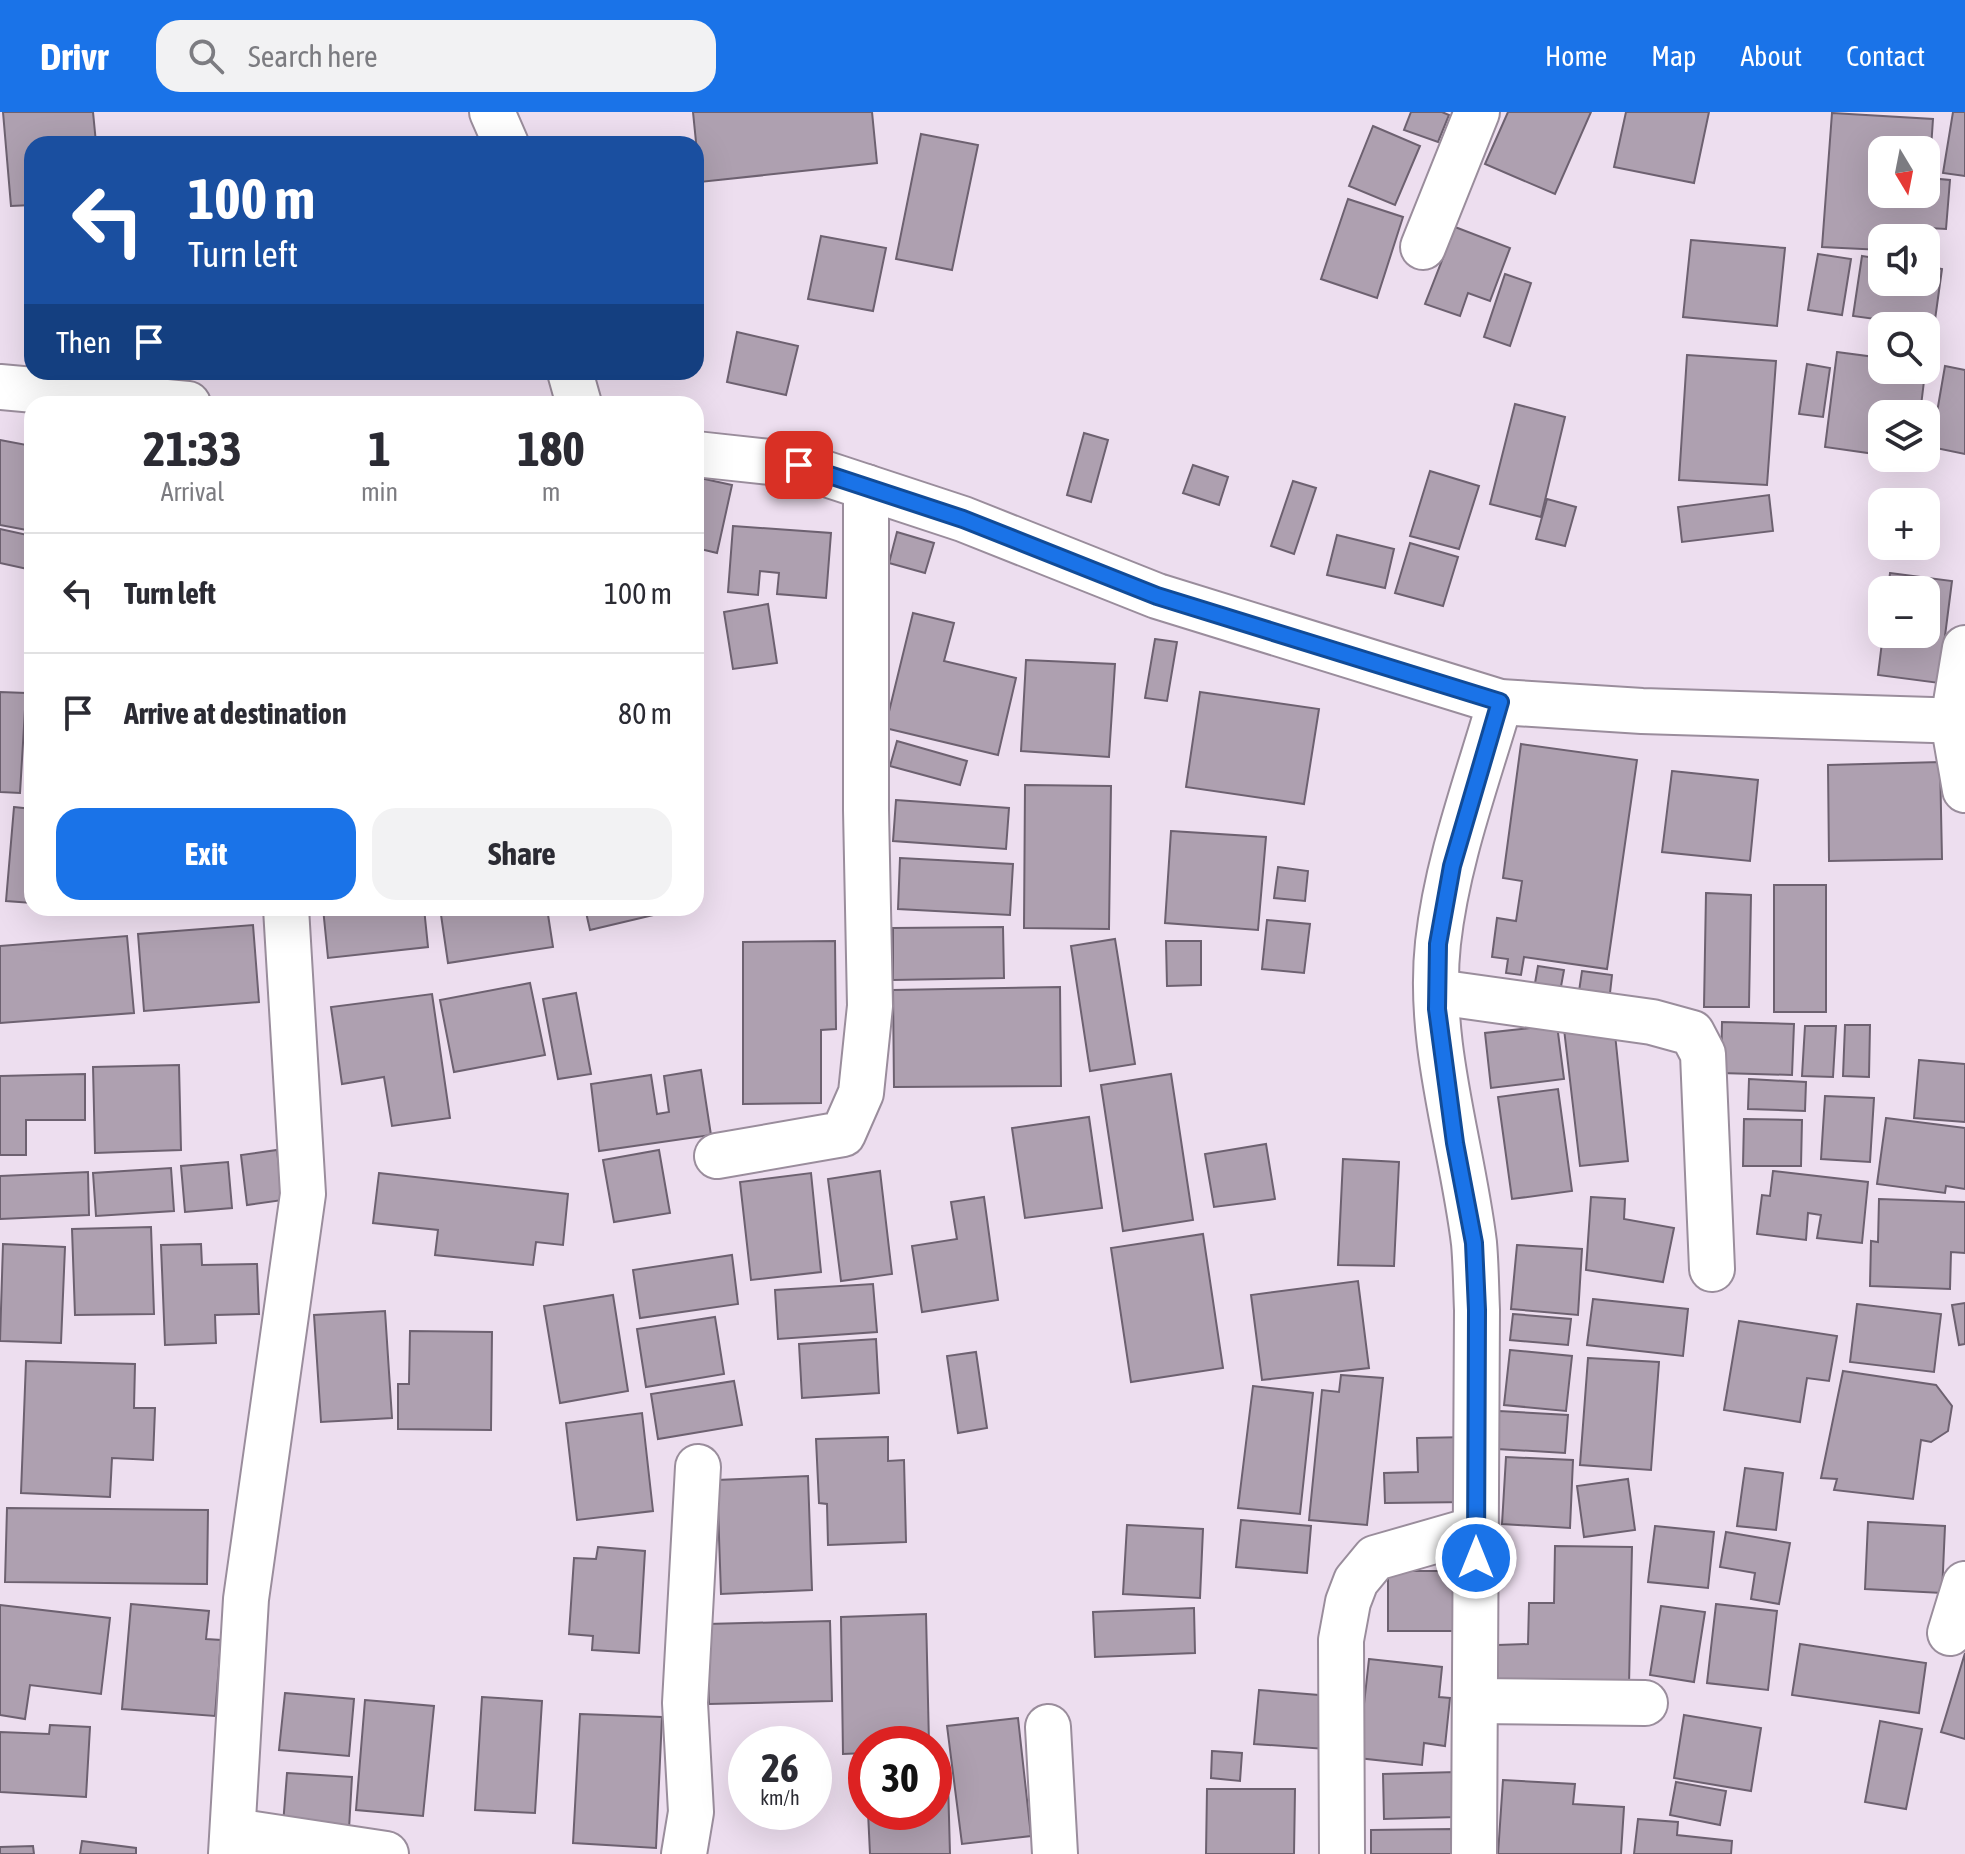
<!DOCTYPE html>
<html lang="en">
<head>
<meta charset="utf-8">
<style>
  :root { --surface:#fff; --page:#f2f2f3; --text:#2b2b33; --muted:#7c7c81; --line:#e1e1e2; --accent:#1a73e8 }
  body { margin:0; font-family:"Asap Condensed",sans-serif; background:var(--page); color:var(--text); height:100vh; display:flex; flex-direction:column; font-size:30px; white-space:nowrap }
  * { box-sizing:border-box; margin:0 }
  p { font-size:26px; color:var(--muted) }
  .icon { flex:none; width:44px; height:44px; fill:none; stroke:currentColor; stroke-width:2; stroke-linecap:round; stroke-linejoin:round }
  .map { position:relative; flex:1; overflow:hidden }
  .panel { position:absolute; left:24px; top:284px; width:680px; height:520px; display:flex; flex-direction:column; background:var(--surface); border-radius:24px; box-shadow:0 8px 32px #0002 }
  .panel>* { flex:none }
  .top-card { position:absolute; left:24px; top:24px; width:680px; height:244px; border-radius:24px; box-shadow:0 8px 32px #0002; background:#1a4fa0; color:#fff; overflow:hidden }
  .needle { width:52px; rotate:170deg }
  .tools { position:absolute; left:1868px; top:24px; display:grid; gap:16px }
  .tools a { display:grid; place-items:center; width:72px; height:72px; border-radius:16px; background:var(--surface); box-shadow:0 8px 32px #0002; font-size:40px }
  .speed { position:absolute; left:728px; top:1614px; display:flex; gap:16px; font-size:40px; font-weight:700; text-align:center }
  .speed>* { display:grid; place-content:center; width:104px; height:104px; border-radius:50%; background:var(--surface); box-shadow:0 8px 32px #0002; line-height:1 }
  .speed small { font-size:20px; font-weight:400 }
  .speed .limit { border:12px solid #d22; background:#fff; color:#111 }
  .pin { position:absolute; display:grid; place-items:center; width:68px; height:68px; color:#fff; margin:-34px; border-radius:16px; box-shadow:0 4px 12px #0006 }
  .me { position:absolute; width:88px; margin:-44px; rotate:0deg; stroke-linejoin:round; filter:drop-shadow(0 0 6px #0008) }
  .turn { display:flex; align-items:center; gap:28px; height:168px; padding:0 32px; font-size:36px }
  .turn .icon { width:104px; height:104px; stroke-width:2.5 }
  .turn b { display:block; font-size:56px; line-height:68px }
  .then { display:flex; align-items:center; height:76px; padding:0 32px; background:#0003; gap:16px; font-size:30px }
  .eta { display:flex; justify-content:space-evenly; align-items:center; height:136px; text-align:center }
  .eta b { font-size:48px; font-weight:700; line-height:56px }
  .primary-button { display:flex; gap:16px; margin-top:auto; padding:16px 32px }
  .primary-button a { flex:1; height:92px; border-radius:24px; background:var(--accent); color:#fff; font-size:32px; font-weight:700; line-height:92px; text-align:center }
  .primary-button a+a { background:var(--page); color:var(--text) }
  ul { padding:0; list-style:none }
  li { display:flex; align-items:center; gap:24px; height:120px; padding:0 32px; border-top:2px solid var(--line) }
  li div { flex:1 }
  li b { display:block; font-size:30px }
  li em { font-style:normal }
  header { display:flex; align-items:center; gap:48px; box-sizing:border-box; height:112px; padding:0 40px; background:var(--accent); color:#fff }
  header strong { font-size:38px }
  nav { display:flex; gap:44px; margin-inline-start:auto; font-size:28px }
  .search { width:560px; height:72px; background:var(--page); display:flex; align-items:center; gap:20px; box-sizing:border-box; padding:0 28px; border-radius:24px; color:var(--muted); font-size:30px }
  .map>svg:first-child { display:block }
  .building { fill:#aea0b0; stroke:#6d6170; stroke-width:2; fill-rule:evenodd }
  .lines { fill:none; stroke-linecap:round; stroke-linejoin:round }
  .street-casing { stroke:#9a8d9c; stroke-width:48 }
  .street { stroke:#fff; stroke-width:44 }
  .route-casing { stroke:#114b97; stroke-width:20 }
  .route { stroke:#1a73e8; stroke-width:14 }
</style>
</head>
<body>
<header>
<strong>Drivr</strong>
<div class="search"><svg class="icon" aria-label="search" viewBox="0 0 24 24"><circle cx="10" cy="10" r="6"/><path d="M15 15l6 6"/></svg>Search here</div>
<nav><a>Home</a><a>Map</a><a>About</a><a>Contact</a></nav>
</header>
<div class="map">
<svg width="1965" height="1742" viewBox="0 0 1965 1742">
  <rect width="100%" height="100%" fill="#eddeef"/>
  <g class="building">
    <polygon points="3,0 93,0 96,31 32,32 32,93 11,94"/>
    <polygon points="693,0 872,0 877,51 700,70"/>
    <polygon points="1411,0 1442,0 1449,3 1438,30 1404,18"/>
    <polygon points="1508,0 1591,0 1555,82 1485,52"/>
    <polygon points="1626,0 1709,0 1694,71 1614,55"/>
    <polygon points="1953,0 1965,0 1965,64 1943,61"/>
    <path d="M1832,1l101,6 -4,59 21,2 -4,49 -17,-1 -2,26 -1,-16h-44v12l-60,-3zM1882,38h44v44h-44z"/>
    <polygon points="1373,14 1420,34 1395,93 1349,74"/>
    <polygon points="921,22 978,33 952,158 896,147"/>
    <polygon points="1348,87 1403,105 1377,186 1321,167"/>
    <polygon points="1455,115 1510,136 1490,189 1468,181 1460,204 1425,192"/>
    <polygon points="821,124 886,136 873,199 808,187"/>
    <polygon points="1691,128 1785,136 1777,214 1683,205"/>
    <polygon points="1818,142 1851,147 1842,203 1808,198"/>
    <polygon points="1862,144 1882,147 1882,170 1926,170 1926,154 1942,157 1934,215 1853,204"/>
    <polygon points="1505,162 1531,171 1510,234 1484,225"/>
    <polygon points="737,220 798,234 786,283 727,270"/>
    <polygon points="1837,240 1882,246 1882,258 1908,258 1907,267 1924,269 1920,302 1882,302 1882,343 1825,335"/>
    <polygon points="1687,243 1776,249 1767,373 1679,368"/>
    <polygon points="1807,252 1830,256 1823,305 1799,302"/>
    <polygon points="1945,254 1965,258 1965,342 1931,335"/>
    <polygon points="1515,292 1565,305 1541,405 1490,392"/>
    <polygon points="1084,321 1108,328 1091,390 1067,383"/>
    <polygon points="0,328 32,334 32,419 0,413"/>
    <polygon points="1193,353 1228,365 1219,393 1183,381"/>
    <polygon points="1430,359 1479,374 1459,437 1410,424"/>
    <polygon points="700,366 732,373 717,441 696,436 696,385"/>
    <polygon points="1293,369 1316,376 1294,442 1271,434"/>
    <polygon points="1769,383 1773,419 1682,430 1678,395"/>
    <polygon points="1547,387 1576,395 1565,434 1536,427"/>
    <polygon points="733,414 831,421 826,486 777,482 779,461 760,459 758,483 728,480"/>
    <polygon points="0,417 32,424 32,458 0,451"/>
    <polygon points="897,420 934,431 925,461 889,451"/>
    <polygon points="1337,423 1394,437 1385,476 1327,463"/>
    <polygon points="1410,431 1458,445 1443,494 1395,481"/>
    <polygon points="1890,461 1952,469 1939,571 1878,563 1883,522 1926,522 1926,478 1888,478"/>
    <polygon points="768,492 777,551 733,557 724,500"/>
    <polygon points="913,501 954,511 944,549 1016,566 998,643 885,616"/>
    <polygon points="1155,527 1177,530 1167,589 1145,586"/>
    <polygon points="1026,548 1115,552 1109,645 1021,639"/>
    <polygon points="0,580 26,581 20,681 0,680"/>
    <polygon points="1200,580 1319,597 1304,692 1186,675"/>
    <polygon points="897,629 967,649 960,673 890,654"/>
    <polygon points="1521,632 1637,648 1607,857 1524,845 1521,863 1506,861 1508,847 1492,845 1497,806 1516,809 1522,769 1503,766"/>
    <polygon points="1940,650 1942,747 1829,749 1828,653"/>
    <polygon points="1672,659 1758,668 1750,749 1662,740"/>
    <polygon points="1025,673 1111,674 1109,817 1024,816"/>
    <polygon points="896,688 1009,696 1006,737 893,729"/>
    <polygon points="14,695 32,697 32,791 6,789"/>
    <polygon points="1171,719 1266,725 1258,818 1165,811"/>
    <polygon points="900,746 1013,752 1010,803 898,797"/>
    <polygon points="1278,755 1308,759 1305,789 1274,786"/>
    <rect x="1774" y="773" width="52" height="127"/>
    <polygon points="1706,781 1751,783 1749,895 1704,895"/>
    <polygon points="323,796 424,796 428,835 328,846"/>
    <polygon points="440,796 547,796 553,835 448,851"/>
    <polygon points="585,796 679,796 679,797 590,818"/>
    <polygon points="1267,808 1310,812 1304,861 1262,857"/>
    <polygon points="253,813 259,890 144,899 138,822"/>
    <polygon points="1003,815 1004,866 893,868 893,816"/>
    <polygon points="127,824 134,901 0,911 0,834"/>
    <polygon points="1115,827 1135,952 1090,959 1071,834"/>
    <polygon points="835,829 836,917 821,918 821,991 743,992 743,830"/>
    <polygon points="1166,829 1201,829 1201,873 1167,874"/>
    <polygon points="1538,854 1564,858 1560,880 1534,877"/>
    <polygon points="1582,859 1612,863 1609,890 1578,886"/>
    <polygon points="530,871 545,943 454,960 440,888"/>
    <polygon points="1060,875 1061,974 894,975 893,878"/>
    <polygon points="576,881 591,962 558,967 543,887"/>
    <polygon points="432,882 450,1006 392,1014 384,965 342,972 331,895"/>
    <polygon points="1722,910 1794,912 1792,963 1721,961"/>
    <polygon points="1614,912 1628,1049 1580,1054 1564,917"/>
    <polygon points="1557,913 1564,967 1491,976 1485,921"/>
    <polygon points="1845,913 1870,913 1869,965 1843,964"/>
    <polygon points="1805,914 1836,914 1833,965 1802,964"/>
    <polygon points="1919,948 1965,952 1965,1010 1914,1006"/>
    <polygon points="179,953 181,1038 95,1041 93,955"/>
    <polygon points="701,958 711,1023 599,1039 591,972 651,963 657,1002 669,1000 664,964"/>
    <polygon points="85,962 85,1008 26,1008 26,1043 0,1043 0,964"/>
    <polygon points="1171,962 1193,1108 1123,1119 1101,973"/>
    <polygon points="1749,967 1806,970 1805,999 1748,997"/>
    <polygon points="1558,977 1572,1079 1512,1087 1498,985"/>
    <polygon points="1825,984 1874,986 1870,1050 1821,1047"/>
    <polygon points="1089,1005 1102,1096 1025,1106 1012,1016"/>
    <polygon points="1886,1006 1965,1016 1965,1077 1946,1074 1945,1081 1877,1072"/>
    <polygon points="1744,1007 1802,1008 1801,1054 1743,1054"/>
    <polygon points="1266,1032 1275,1087 1214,1095 1205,1042"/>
    <polygon points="277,1038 283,1088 247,1093 241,1043"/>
    <polygon points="659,1038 670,1101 614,1110 603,1048"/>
    <polygon points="1343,1047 1399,1050 1394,1154 1338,1153"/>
    <polygon points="228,1050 232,1096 185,1100 181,1054"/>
    <polygon points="171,1056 174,1099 96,1104 93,1061"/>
    <polygon points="880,1059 892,1162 841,1169 828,1067"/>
    <polygon points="1773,1059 1868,1070 1862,1131 1817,1126 1821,1103 1808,1101 1806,1128 1757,1122 1762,1083 1770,1084"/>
    <polygon points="88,1060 89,1103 0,1107 0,1064"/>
    <polygon points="379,1061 568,1082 563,1133 536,1130 533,1153 435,1143 438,1118 373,1111"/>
    <polygon points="811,1061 821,1160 751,1168 740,1070"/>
    <polygon points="984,1085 998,1188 922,1200 912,1134 957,1127 951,1090"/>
    <polygon points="1591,1085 1625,1087 1624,1107 1674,1116 1663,1170 1586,1158"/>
    <polygon points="1879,1087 1965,1090 1965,1141 1951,1140 1950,1177 1870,1174 1871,1129 1878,1130"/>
    <polygon points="151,1115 154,1202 75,1203 72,1117"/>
    <polygon points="1203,1122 1223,1256 1131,1270 1111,1136"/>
    <polygon points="3,1132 65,1135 61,1231 0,1229"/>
    <polygon points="201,1132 202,1153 257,1152 259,1202 215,1203 216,1231 165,1233 161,1133"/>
    <polygon points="1517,1133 1582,1137 1578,1203 1511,1197"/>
    <polygon points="732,1143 738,1192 640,1206 633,1158"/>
    <polygon points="1358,1169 1369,1256 1262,1268 1251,1183"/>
    <polygon points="873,1172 877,1220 778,1227 775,1178"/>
    <polygon points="613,1183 628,1279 560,1291 544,1194"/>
    <polygon points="1593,1187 1688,1197 1683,1244 1587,1233"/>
    <polygon points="1965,1191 1965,1232 1959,1233 1952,1193"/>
    <polygon points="1857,1192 1941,1202 1934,1260 1850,1250"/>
    <polygon points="385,1199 392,1306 321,1310 314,1203"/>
    <polygon points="1513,1202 1571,1207 1568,1233 1510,1228"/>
    <polygon points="715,1205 724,1262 646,1275 637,1217"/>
    <polygon points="1739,1209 1837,1224 1829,1269 1807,1266 1800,1310 1724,1298"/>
    <polygon points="410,1219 492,1220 491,1318 398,1317 398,1272 409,1272"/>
    <polygon points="876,1227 879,1281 802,1286 799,1232"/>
    <polygon points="1510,1238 1572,1244 1566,1299 1504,1293"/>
    <polygon points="976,1240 987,1316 958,1321 947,1244"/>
    <polygon points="1588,1246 1659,1250 1651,1358 1580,1353"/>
    <polygon points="26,1249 135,1252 134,1296 155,1296 153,1348 112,1346 110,1385 21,1381"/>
    <polygon points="1843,1259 1936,1273 1952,1294 1948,1319 1931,1330 1921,1328 1913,1387 1834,1378 1837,1367 1821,1366"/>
    <polygon points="1341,1263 1383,1266 1367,1413 1309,1408 1322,1278 1339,1280"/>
    <polygon points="734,1269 742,1313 658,1327 651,1282"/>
    <polygon points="1253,1274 1313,1281 1300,1402 1238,1396"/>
    <polygon points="1499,1299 1568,1303 1565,1341 1497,1337"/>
    <polygon points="642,1301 653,1399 577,1408 566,1311"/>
    <polygon points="888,1325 888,1349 904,1348 906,1430 828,1433 827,1392 819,1391 816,1327"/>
    <polygon points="1469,1325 1469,1390 1385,1391 1384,1361 1418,1360 1417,1326"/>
    <polygon points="1506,1345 1573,1348 1570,1416 1502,1412"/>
    <polygon points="1745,1356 1783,1361 1776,1418 1737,1414"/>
    <polygon points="808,1364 812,1478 721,1482 717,1368"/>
    <polygon points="1628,1367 1635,1418 1584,1425 1577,1374"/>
    <polygon points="7,1396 208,1398 207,1472 5,1470"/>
    <polygon points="1241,1408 1311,1414 1307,1461 1236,1455"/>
    <polygon points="1868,1410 1945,1414 1942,1481 1865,1477"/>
    <polygon points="1127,1413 1203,1417 1200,1486 1123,1482"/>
    <polygon points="1655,1414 1714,1420 1708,1476 1648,1470"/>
    <polygon points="1726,1420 1790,1431 1779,1492 1751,1487 1755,1461 1720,1455"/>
    <polygon points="1555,1434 1632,1435 1629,1573 1498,1570 1498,1533 1528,1532 1529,1491 1554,1491"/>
    <polygon points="598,1435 645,1439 639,1541 592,1538 593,1524 569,1522 574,1446 596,1447"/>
    <polygon points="1388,1459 1453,1459 1454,1519 1388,1519"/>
    <polygon points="131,1492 209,1499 206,1527 221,1528 215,1604 122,1597"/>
    <polygon points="1716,1492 1777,1499 1768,1578 1707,1571"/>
    <polygon points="0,1493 110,1506 101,1582 30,1573 25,1607 0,1603"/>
    <polygon points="1661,1494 1705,1500 1694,1570 1650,1563"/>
    <polygon points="1194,1496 1195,1541 1095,1545 1093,1500"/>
    <polygon points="926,1502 929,1632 866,1632 866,1641 843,1642 841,1505"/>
    <polygon points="830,1509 832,1589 709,1592 707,1512"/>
    <polygon points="1800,1532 1926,1551 1919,1601 1792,1583"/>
    <polygon points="1965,1541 1965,1627 1941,1620"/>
    <polygon points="1369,1547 1442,1555 1439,1585 1450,1586 1445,1634 1424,1631 1422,1653 1358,1646"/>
    <polygon points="1259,1578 1331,1584 1326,1637 1254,1632"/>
    <polygon points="285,1581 354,1587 349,1644 279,1638"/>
    <polygon points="482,1585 542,1589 535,1701 475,1698"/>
    <polygon points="365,1588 434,1594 423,1704 356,1698"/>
    <polygon points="580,1602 662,1605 656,1736 573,1731"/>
    <polygon points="1684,1603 1761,1616 1751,1679 1674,1666"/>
    <polygon points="1018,1606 1031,1724 962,1732 947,1614"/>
    <polygon points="1880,1609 1922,1617 1906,1697 1865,1690"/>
    <polygon points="50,1613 90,1615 86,1685 0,1680 0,1620 49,1622"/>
    <polygon points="1212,1639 1242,1641 1240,1669 1211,1666"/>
    <polygon points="1456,1660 1457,1705 1384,1707 1383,1662"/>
    <polygon points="287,1661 352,1665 349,1717 283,1713"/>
    <polygon points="1503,1668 1575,1672 1573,1692 1624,1695 1621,1742 1498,1742"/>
    <polygon points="948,1669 950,1742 870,1742 868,1700 934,1700 934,1670"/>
    <polygon points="1676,1670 1726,1679 1720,1713 1670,1703"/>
    <polygon points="1207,1677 1295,1677 1294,1742 1206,1742"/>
    <polygon points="1638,1707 1678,1710 1677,1723 1732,1729 1731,1742 1634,1742"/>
    <polygon points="1451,1717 1451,1742 1371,1742 1371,1718"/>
    <polygon points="82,1729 136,1736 136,1742 80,1742"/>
    <polygon points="33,1734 34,1742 0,1742 0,1735"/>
  </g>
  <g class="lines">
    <g class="street-casing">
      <g id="street">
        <polyline points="492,0 506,32"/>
        <polyline points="1423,135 1477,0"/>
        <polyline points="570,260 579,292"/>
        <polyline points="0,275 188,292"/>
        <polyline points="696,342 799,353 963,407 1157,484 1500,590 1642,599 1965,609"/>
        <polyline points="1965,536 1953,609 1965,678"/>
        <polyline points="1437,880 1652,910 1692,921 1703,942 1712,1157"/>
        <polyline points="717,1044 843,1022 861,981 870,894 866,698 866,375"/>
        <polyline points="1950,1521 1965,1472"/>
        <polyline points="1475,1589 1645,1591"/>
        <polyline points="1048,1615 1055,1742"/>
        <polyline points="234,1719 386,1742"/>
        <polyline points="231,1742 246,1487 303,1082 286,796"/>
        <polyline points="684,1742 691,1700 685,1591 698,1355"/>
        <polyline points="1342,1742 1341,1528 1348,1490 1356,1469 1375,1446 1476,1417"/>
        <path d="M1474,1742l3,-544c-1,-22 -1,-45 -3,-67 -12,-99 -47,-199 -36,-300 9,-82 39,-162 62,-241"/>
      </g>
    </g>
    <use href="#street" class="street"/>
  </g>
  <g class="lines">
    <g class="route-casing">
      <polyline id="route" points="799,353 963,407 1157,484 1500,590 1452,754 1438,832 1437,897 1455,1031 1474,1131 1477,1198 1476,1446"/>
    </g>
    <use href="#route" class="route"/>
  </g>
</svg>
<div class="tools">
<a><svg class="needle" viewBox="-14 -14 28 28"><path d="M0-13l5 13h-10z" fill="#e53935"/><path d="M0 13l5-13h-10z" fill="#7c7c81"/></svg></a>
<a><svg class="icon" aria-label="sound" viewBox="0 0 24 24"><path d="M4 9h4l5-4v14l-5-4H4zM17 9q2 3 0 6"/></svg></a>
<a><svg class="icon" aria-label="search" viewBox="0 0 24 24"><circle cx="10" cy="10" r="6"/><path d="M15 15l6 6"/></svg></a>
<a><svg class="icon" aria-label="layers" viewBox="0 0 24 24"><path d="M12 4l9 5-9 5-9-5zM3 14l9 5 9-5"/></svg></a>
<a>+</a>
<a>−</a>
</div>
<div class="speed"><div>26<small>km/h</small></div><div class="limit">30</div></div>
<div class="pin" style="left:799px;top:353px;background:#d93025"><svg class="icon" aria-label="arrive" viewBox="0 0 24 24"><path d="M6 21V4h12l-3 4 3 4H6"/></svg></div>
<svg class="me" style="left:1476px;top:1446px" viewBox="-20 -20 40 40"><circle r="17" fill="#1a73e8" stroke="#fff" stroke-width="3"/><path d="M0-11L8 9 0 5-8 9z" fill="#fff"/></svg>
<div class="top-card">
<div class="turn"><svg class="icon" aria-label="left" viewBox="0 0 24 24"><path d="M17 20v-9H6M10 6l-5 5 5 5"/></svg><div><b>100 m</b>Turn left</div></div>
<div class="then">Then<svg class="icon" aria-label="arrive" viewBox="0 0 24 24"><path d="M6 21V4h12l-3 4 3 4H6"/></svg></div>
</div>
<section class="panel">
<div class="eta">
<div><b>21:33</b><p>Arrival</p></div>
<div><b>1</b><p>min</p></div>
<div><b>180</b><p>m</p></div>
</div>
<ul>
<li><svg class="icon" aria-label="left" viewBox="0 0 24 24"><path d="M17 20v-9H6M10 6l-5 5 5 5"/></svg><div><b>Turn left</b></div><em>100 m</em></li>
<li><svg class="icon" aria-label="arrive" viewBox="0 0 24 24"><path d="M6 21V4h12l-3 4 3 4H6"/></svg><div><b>Arrive at destination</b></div><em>80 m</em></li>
</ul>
<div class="primary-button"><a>Exit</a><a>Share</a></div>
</section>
</div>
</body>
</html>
